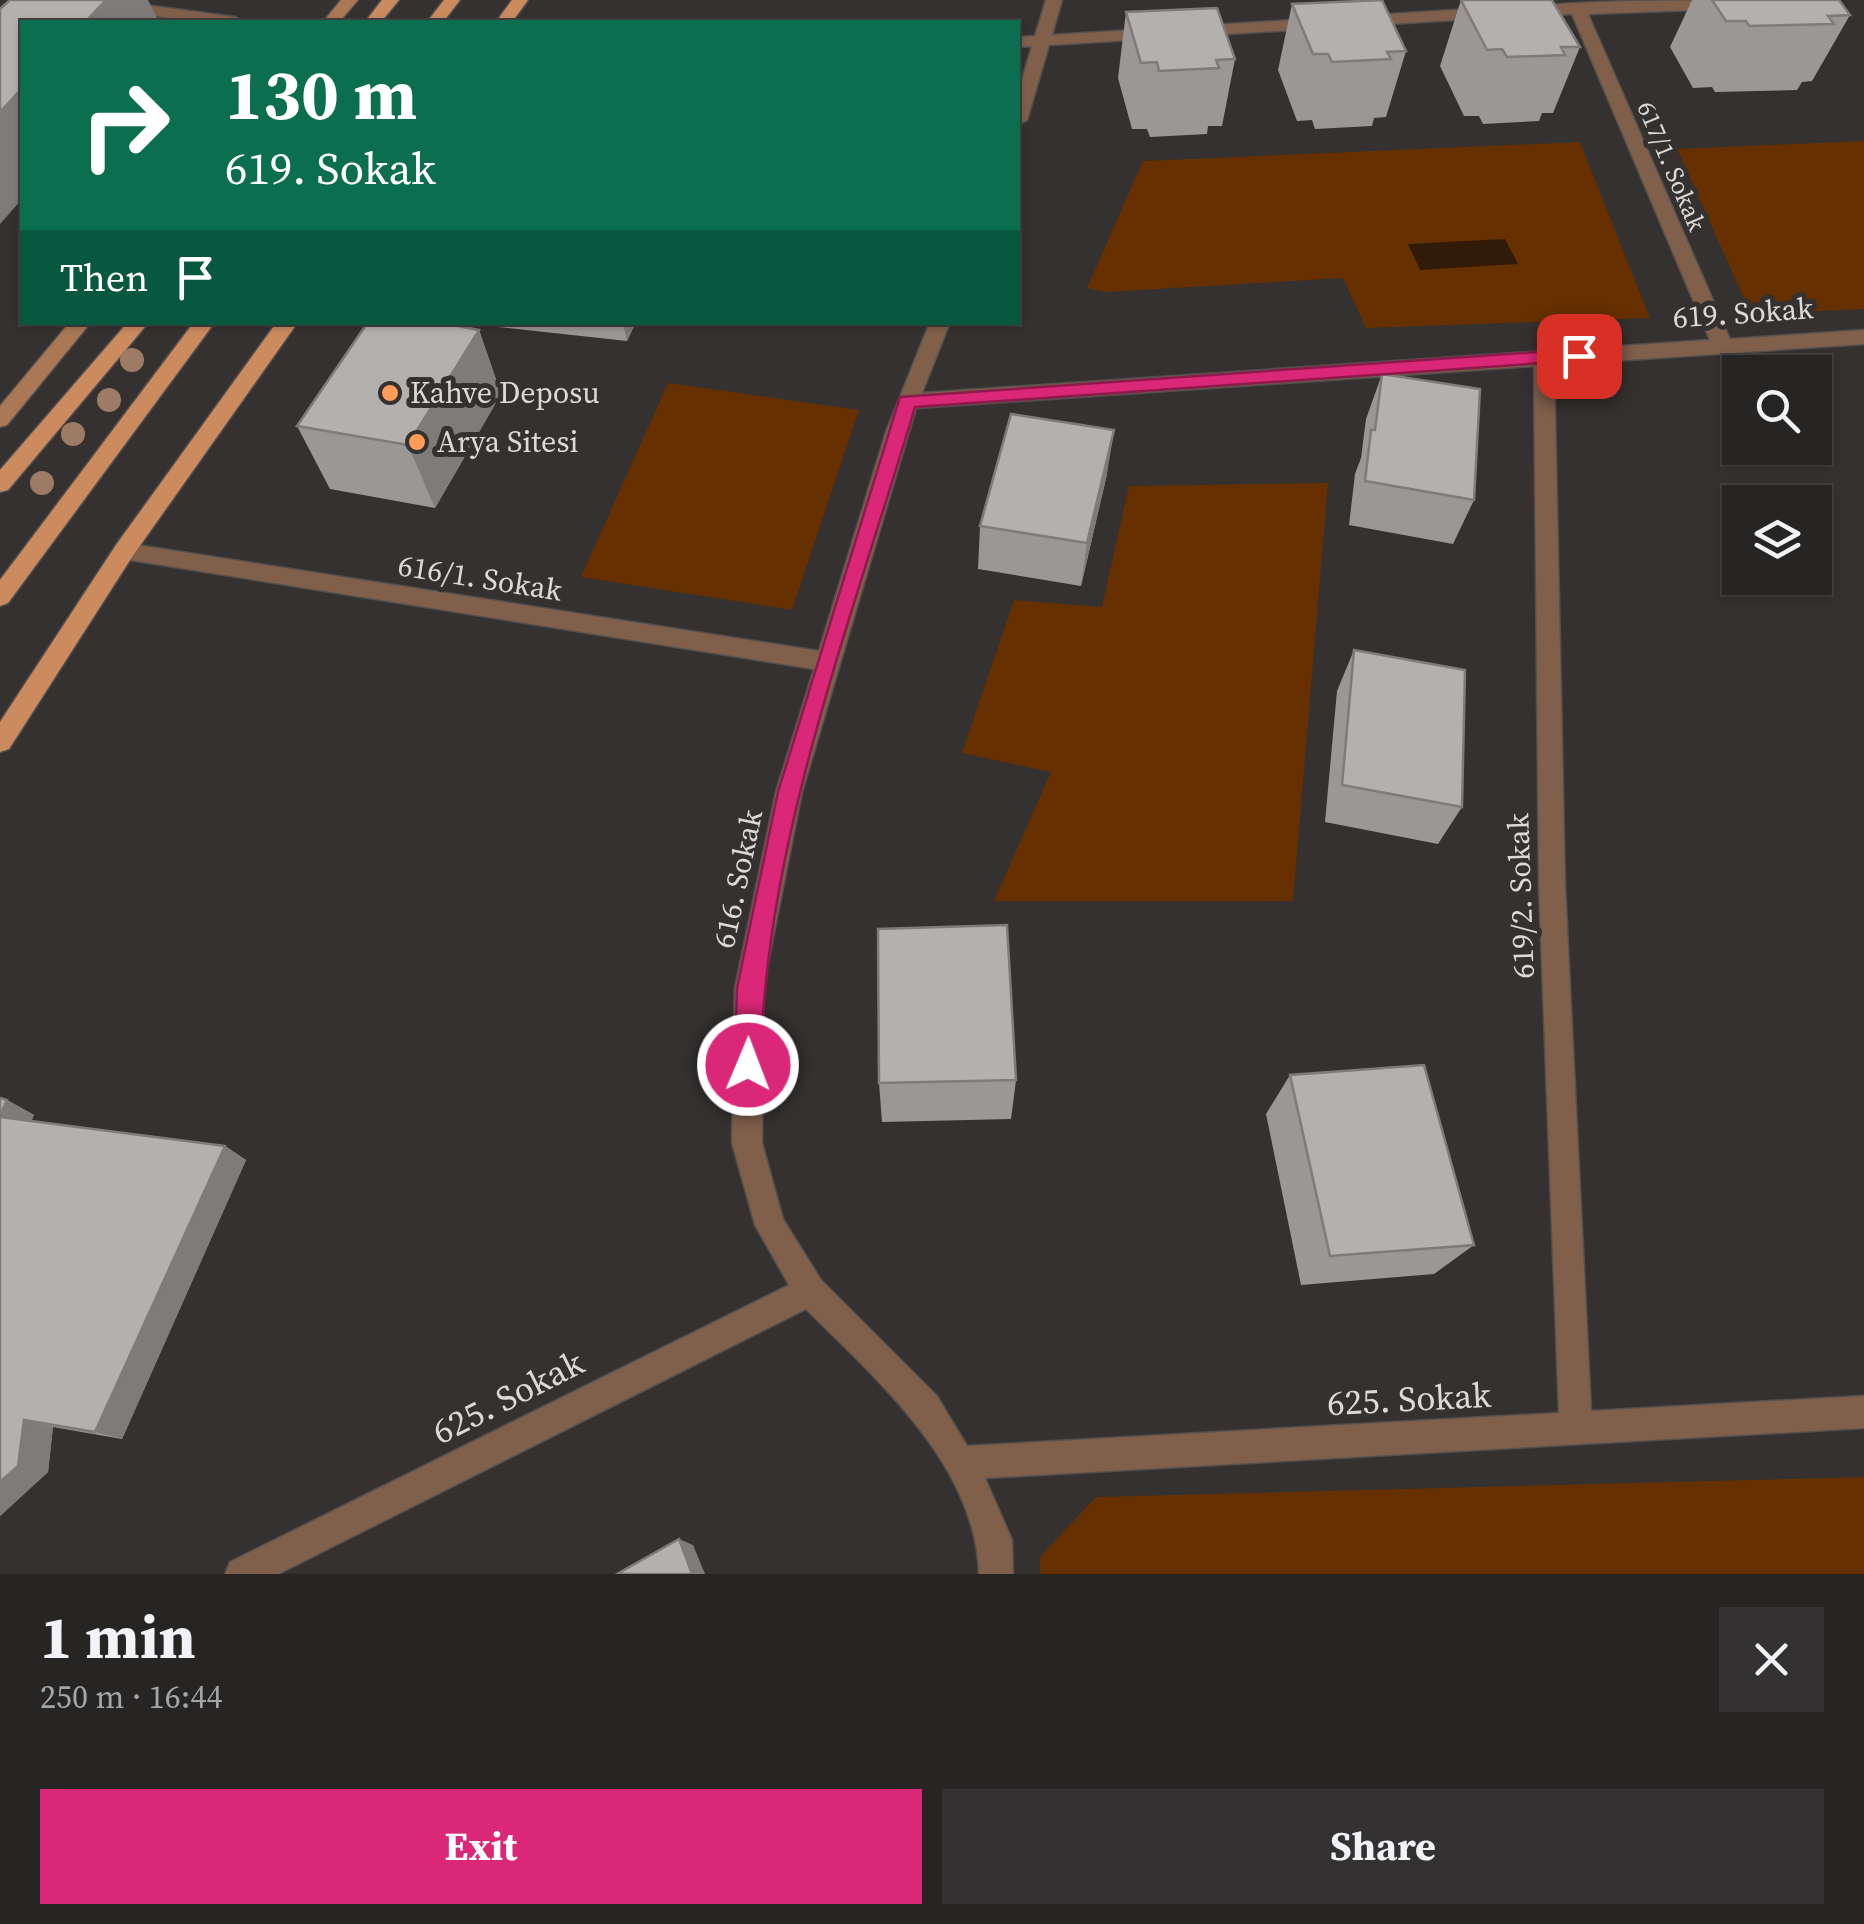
<!DOCTYPE html>
<html lang="en">
<head>
<meta charset="utf-8">
<style>
  :root { --surface:#272524; --page:#333131; --text:#f1f3f6; --muted:#a4a5a6; --line:#434241; --accent:#db2777 }
  body { margin:0; font-family:"Source Serif 4",serif; background:var(--page); color:var(--text); height:100vh; display:flex; flex-direction:column; font-size:38px; white-space:nowrap }
  * { box-sizing:border-box; margin:0 }
  p { font-size:32px; color:var(--muted) }
  .icon { flex:none; width:55px; height:55px; fill:none; stroke:currentColor; stroke-width:2; stroke-linecap:round; stroke-linejoin:round }
  .map { position:relative; height:1574px; overflow:hidden }
  .sheet { display:flex; flex-direction:column; background:var(--surface); flex:1 }
  .sheet>* { flex:none }
  .top-card { position:absolute; left:20px; top:20px; width:1000px; height:305px; border-radius:0px; box-shadow:0 2px 8px #0004,0 0 0 2px var(--line); background:#0b6e4f; color:#fff; overflow:hidden }
  .fabs { position:absolute; left:1722px; top:355px; display:grid; gap:20px }
  .fabs a { display:grid; place-items:center; width:110px; height:110px; border-radius:0px; background:var(--surface); box-shadow:0 2px 8px #0004,0 0 0 2px var(--line); font-size:50px }
  .pin { position:absolute; display:grid; place-items:center; width:85px; height:85px; color:#fff; margin:-42px; border-radius:20px; box-shadow:0 5px 15px #0006 }
  .me { position:absolute; width:110px; margin:-55px; rotate:1deg; stroke-linejoin:round; filter:drop-shadow(0 0 8px #0008) }
  .turn { display:flex; align-items:center; gap:35px; height:210px; padding:0 40px; font-size:45px }
  .turn .icon { width:130px; height:130px; stroke-width:2.5 }
  .turn b { display:block; font-size:70px; line-height:85px }
  .then { display:flex; align-items:center; height:95px; padding:0 40px; background:#0003; gap:20px; font-size:38px }
  .round { display:grid; place-items:center; flex:none; width:105px; height:105px; border-radius:0px; background:var(--page) }
  .headline { display:flex; align-items:center; justify-content:space-between; height:170px; padding:0 40px }
  h1 { font-size:60px; font-weight:700; line-height:75px }
  .button { display:flex; gap:20px; margin-top:auto; padding:20px 40px }
  .button a { flex:1; height:115px; border-radius:0px; background:var(--accent); color:#fff; font-size:40px; font-weight:700; line-height:115px; text-align:center }
  .button a+a { background:var(--page); color:var(--text) }
  .map>svg:first-child { display:block }
  .green { fill:#663000 }
  .water { fill:#321a09 }
  .lines { fill:none; stroke-linecap:round; stroke-linejoin:round }
  .street-casing { stroke:#524f4e; stroke-width:3 }
  .secondary-casing { stroke:#524f4e; stroke-width:3 }
  .primary-casing { stroke:#524f4e; stroke-width:3 }
  .street { fill:#805f4b; fill-rule:evenodd }
  .secondary { fill:#ab7856; fill-rule:evenodd }
  .primary { fill:#cc8a5f; fill-rule:evenodd }
  .tree { fill:#9e7b65 }
  .wall { fill:#9b9796 }
  .shaded-wall { fill:#7e7b7a }
  .building { fill:#b4b0ae; stroke:#7e7b7a; stroke-width:2.5 }
  .route { fill:#db2777; stroke:#8e194d; stroke-width:2.5 }
  .poi-dot { fill:#fe9c58; stroke:#343130; stroke-width:4 }
  .labels { text-anchor:middle; stroke-width:10; stroke-linejoin:round; paint-order:stroke }
  .far-street-label { font-size:25px; fill:#dcdad9; stroke:#343130 }
  .street-label { font-size:30px; fill:#dcdad9; stroke:#343130 }
  .poi-label { font-size:30px; fill:#dcdad9; stroke:#343130; text-anchor:start }
  .near-street-label { font-size:35px; fill:#dcdad9; stroke:#343130 }
</style>
</head>
<body>
<div class="map">
<svg width="1864" height="1574" viewBox="0 0 1864 1574">
  <rect width="100%" height="100%" fill="#343130"/>
  <g class="green">
    <polygon points="1864,141 1864,309 1751,314 1677,149"/>
    <polygon points="1580,142 1650,318 1366,328 1343,278 1105,292 1087,288 1143,161"/>
    <polygon points="668,383 859,410 792,610 581,577"/>
    <polygon points="1328,483 1293,901 994,901 1051,772 962,753 1014,600 1102,607 1129,486"/>
    <polygon points="1864,1477 1864,1574 1040,1574 1040,1557 1096,1497"/>
  </g>
  <polygon class="water" points="1505,239 1518,264 1420,270 1408,244"/>
  <g class="lines">
    <g class="street-casing">
      <g id="street">
        <polygon points="63,0 107,0 235,17 243,22 202,22 71,5"/>
        <polygon points="1046,0 1062,0 1052,35 1487,8 1495,13 1487,18 1049,45 1027,120 1018,125 1018,93 1032,46 1018,47 1018,37 1035,36"/>
        <path d="M1727,1v6l-6,2 -133,5 142,325 134,-9v14l-310,21 11,521 26,525 273,-15v32l-879,50 27,62 1,34h-34c-3,-109 -101,-193 -173,-265l-528,265h-53l5,-12 559,-277 -34,-60 -23,-82 3,-155 41,-196 38,-123 -690,-110 -8,-2 -3,-6 3,-6 8,-2 695,108 67,-219 44,-110h20l-28,71 788,-53 -138,-326 -45,2 -8,-5c15,-11 179,-11 208,-10zM1534,366l5,520 20,527 -592,33 -30,-50 -116,-116 -38,-61 -21,-76 1,-155 39,-196 114,-384z"/>
      </g>
    </g>
    <g class="secondary-casing">
      <g id="secondary">
        <polygon points="341,0 358,0 339,22 323,22"/>
        <polygon points="70,322 91,322 7,425 0,427 0,406"/>
      </g>
    </g>
    <g class="primary-casing">
      <g id="primary">
        <polygon points="382,0 399,0 381,22 365,22"/>
        <polygon points="444,0 460,0 443,22 427,22"/>
        <polygon points="512,0 528,0 512,22 496,22"/>
        <polygon points="128,322 149,322 8,490 0,492 0,470"/>
        <polygon points="194,322 215,322 8,603 0,606 0,580"/>
        <polygon points="277,322 298,322 132,557 9,749 0,752 0,722 116,545"/>
      </g>
    </g>
    <use href="#street" class="street"/>
    <use href="#secondary" class="secondary"/>
    <use href="#primary" class="primary"/>
  </g>
  <g class="tree">
    <circle cx="132" cy="360" r="12"/>
    <circle cx="109" cy="400" r="12"/>
    <circle cx="73" cy="434" r="12"/>
    <circle cx="42" cy="483" r="12"/>
  </g>
  <g class="wall">
    <polygon points="1461,0 1580,47 1553,113 1542,113 1539,121 1483,124 1479,116 1464,116 1440,66"/>
    <polygon points="1692,0 1839,0 1850,15 1812,81 1802,82 1797,90 1715,92 1712,87 1693,88 1670,47"/>
    <polygon points="1292,4 1406,51 1386,117 1374,118 1372,126 1315,129 1312,120 1297,121 1278,70"/>
    <polygon points="1126,12 1235,59 1222,126 1208,126 1207,134 1150,137 1147,129 1132,129 1118,78"/>
    <polygon points="452,322 636,322 627,341"/>
    <polygon points="479,330 501,394 435,508 330,489 297,426"/>
    <polygon points="1382,374 1474,500 1453,544 1349,525 1355,474 1361,458 1366,419"/>
    <polygon points="1107,474 1081,586 978,569 980,526"/>
    <polygon points="1354,650 1462,807 1438,844 1325,822 1337,691"/>
    <polygon points="1290,1075 1474,1245 1434,1274 1301,1285 1266,1114"/>
    <polygon points="1016,1080 1011,1119 882,1122 879,1083"/>
    <polygon points="7,1100 34,1115 31,1121 225,1146 246,1160 122,1439 53,1427 48,1472 0,1516"/>
  </g>
  <g class="shaded-wall">
    <polygon points="106,0 148,0 159,22 85,22"/>
    <polygon points="22,88 22,199 0,224 0,112"/>
    <polygon points="623,322 636,322 627,341 623,324"/>
    <polygon points="479,330 501,394 435,508 408,445"/>
    <polygon points="1114,430 1107,474 1081,586 1087,543"/>
    <polygon points="7,1100 34,1115 26,1133 0,1118"/>
    <polygon points="225,1146 246,1160 122,1439 95,1432"/>
    <polygon points="24,1420 53,1427 48,1472 0,1516 0,1482"/>
    <polygon points="679,1539 693,1545 705,1574 692,1574"/>
  </g>
  <g class="building">
    <polygon points="10,0 106,0 85,22 22,22 22,88 0,112 0,9"/>
    <polygon points="1382,0 1406,51 1387,52 1391,59 1332,62 1328,54 1313,54 1292,4"/>
    <polygon points="1461,0 1552,0 1580,47 1561,47 1565,55 1507,57 1502,49 1487,50"/>
    <polygon points="1712,0 1839,0 1850,15 1828,16 1834,24 1749,26 1746,21 1726,21"/>
    <polygon points="1217,8 1235,59 1216,60 1219,68 1159,71 1157,62 1141,63 1126,12"/>
    <polygon points="368,322 436,322 479,330 408,445 297,426"/>
    <polygon points="1382,374 1480,389 1474,500 1365,481 1371,430 1375,430"/>
    <polygon points="1011,414 1114,430 1087,543 980,526"/>
    <polygon points="1354,650 1465,670 1462,807 1342,785"/>
    <polygon points="1007,925 1016,1080 879,1083 878,929"/>
    <polygon points="1424,1065 1474,1245 1330,1256 1290,1075"/>
    <polygon points="0,1098 7,1100 0,1115"/>
    <polygon points="0,1117 225,1146 95,1432 24,1420 18,1466 0,1482"/>
    <polygon points="679,1539 692,1574 617,1574"/>
  </g>
  <path class="route" d="M1579,349l7,2v9l-671,47c-62,209 -152,441 -154,658l-4,9 -9,3 -9,-3 -4,-9 2,-77 41,-196 122,-395z"/>
  <g class="poi-dot">
    <circle cx="390" cy="393" r="10"/>
    <circle cx="417" cy="442" r="10"/>
  </g>
  <g class="labels">
    <g class="far-street-label">
      <text transform="translate(1672 166) rotate(67)" y="9">617/1. Sokak</text>
    </g>
    <g class="street-label">
      <text transform="translate(1743 313) rotate(-4)" y="10">619. Sokak</text>
      <text transform="translate(480 578) rotate(9)" y="10">616/1. Sokak</text>
      <text transform="translate(738 879) rotate(-78)" y="10">616. Sokak</text>
      <text transform="translate(1521 896) rotate(-92)" y="10">619/2. Sokak</text>
    </g>
    <g class="poi-label">
      <text x="410" y="403">Kahve Deposu</text>
      <text x="437" y="452">Arya Sitesi</text>
    </g>
    <g class="near-street-label">
      <text transform="translate(508 1397) rotate(-27)" y="12">625. Sokak</text>
      <text transform="translate(1409 1399) rotate(-3)" y="12">625. Sokak</text>
    </g>
  </g>
</svg>
<div class="fabs">
<a><svg class="icon" aria-label="search" viewBox="0 0 24 24"><circle cx="10" cy="10" r="6"/><path d="M15 15l6 6"/></svg></a>
<a><svg class="icon" aria-label="layers" viewBox="0 0 24 24"><path d="M12 4l9 5-9 5-9-5zM3 14l9 5 9-5"/></svg></a>
</div>
<div class="pin" style="left:1579px;top:356px;background:#d93025"><svg class="icon" aria-label="arrive" viewBox="0 0 24 24"><path d="M6 21V4h12l-3 4 3 4H6"/></svg></div>
<svg class="me" style="left:748px;top:1065px" viewBox="-20 -20 40 40"><circle r="17" fill="#db2777" stroke="#fff" stroke-width="3"/><path d="M0-11L8 9 0 5-8 9z" fill="#fff"/></svg>
<div class="top-card">
<div class="turn"><svg class="icon" aria-label="right" viewBox="0 0 24 24"><path d="M7 20v-9h11M14 6l5 5-5 5"/></svg><div><b>130 m</b>619. Sokak</div></div>
<div class="then">Then<svg class="icon" aria-label="arrive" viewBox="0 0 24 24"><path d="M6 21V4h12l-3 4 3 4H6"/></svg></div>
</div>
</div>
<section class="sheet">
<div class="headline"><div><h1>1 min</h1><p>250 m · 16:44</p></div><a class="round"><svg class="icon" aria-label="close" viewBox="0 0 24 24"><path d="M6 6l12 12M18 6L6 18"/></svg></a></div>
<div class="button"><a>Exit</a><a>Share</a></div>
</section>
</body>
</html>
